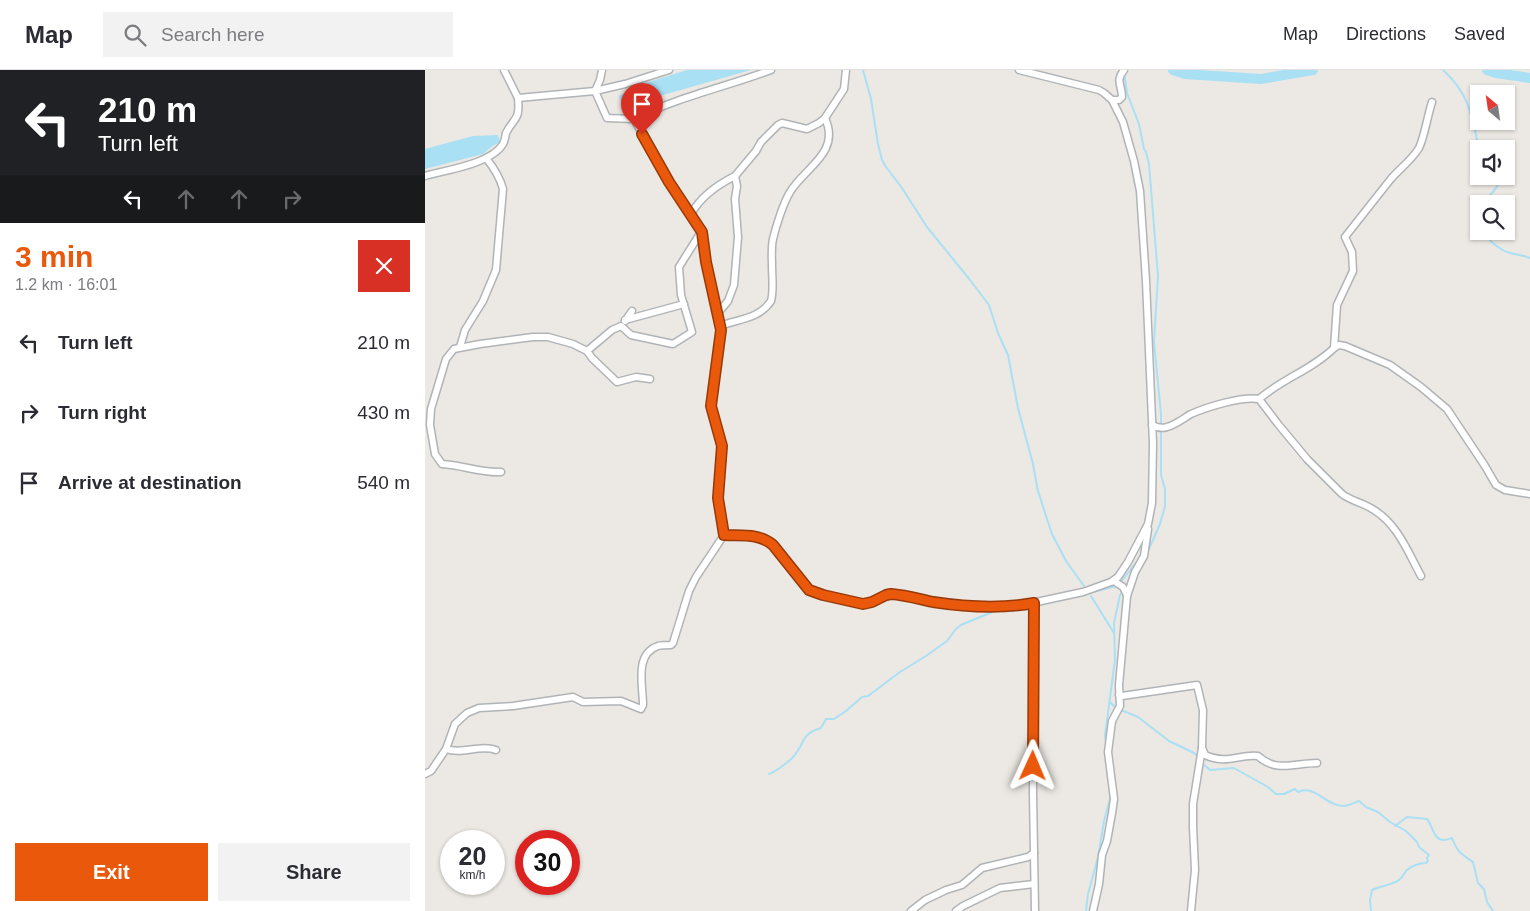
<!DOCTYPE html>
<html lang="en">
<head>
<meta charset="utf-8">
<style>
  :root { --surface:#fff; --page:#f2f2f3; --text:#2b2b33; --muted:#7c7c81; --line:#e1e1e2; --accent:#ea580c }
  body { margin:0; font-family:Arial,sans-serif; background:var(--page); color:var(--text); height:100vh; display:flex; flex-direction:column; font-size:19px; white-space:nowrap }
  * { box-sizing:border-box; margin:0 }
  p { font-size:16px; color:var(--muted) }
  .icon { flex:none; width:28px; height:28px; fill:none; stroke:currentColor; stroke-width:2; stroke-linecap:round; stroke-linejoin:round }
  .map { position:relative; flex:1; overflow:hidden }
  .details { display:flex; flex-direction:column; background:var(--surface); width:425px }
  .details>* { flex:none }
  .top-card { background:#202124; color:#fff; overflow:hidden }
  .needle { width:32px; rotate:331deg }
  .fabs { position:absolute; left:1045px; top:15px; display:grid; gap:10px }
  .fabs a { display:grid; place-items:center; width:45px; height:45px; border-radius:0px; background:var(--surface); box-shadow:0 1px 4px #0004; font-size:25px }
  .speed { position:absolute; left:15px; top:760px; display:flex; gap:10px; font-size:25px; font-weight:700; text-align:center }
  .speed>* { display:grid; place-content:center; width:65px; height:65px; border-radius:50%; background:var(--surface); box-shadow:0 1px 4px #0004; line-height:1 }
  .speed small { font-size:12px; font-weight:400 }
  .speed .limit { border:8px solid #d22; background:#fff; color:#111 }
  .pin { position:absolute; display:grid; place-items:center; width:42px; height:42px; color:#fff; margin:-51px -21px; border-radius:50% 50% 50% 0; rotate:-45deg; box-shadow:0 0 5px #0007 }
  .pin .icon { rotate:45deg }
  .me { position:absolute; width:55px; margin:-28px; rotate:1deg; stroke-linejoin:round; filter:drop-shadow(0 0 4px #0008) }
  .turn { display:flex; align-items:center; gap:18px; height:105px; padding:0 15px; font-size:22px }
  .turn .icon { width:65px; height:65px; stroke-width:2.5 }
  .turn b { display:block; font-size:35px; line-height:42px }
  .lanes { display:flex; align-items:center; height:48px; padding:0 15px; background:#0003; justify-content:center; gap:25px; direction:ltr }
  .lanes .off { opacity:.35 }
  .round { display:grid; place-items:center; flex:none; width:52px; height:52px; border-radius:0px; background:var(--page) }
  .headline { display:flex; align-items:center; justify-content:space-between; height:85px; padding:0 15px }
  h1 { font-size:30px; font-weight:700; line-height:38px; color:var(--accent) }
  .button { display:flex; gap:10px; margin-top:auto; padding:10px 15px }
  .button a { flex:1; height:58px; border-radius:0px; background:var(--accent); color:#fff; font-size:20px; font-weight:700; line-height:58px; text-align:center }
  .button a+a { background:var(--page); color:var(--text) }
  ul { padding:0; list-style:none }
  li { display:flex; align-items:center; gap:15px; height:70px; padding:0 15px }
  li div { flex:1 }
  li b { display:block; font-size:19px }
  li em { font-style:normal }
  header { display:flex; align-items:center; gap:30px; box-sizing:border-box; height:70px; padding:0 25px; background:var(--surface); border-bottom:1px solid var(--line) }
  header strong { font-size:24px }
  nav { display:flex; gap:28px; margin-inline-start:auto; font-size:18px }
  .search { width:350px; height:45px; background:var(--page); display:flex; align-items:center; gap:12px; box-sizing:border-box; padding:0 18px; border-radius:0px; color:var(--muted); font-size:19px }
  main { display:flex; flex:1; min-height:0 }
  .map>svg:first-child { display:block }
  .water { fill:#aae0f4 }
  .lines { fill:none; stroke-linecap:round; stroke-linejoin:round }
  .stream { stroke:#aae0f4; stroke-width:2 }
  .river { stroke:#aae0f4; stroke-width:10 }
  .minor-casing { stroke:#b0b4b7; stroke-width:9 }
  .minor { stroke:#fff; stroke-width:6 }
  .route-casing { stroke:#983908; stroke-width:12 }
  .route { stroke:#ea580c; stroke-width:9 }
</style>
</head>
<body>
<header>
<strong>Map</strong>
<div class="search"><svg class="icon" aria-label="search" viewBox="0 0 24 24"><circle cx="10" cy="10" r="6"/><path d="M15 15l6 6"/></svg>Search here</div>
<nav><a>Map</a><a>Directions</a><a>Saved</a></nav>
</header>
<main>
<section class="details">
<div class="top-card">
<div class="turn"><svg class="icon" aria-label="left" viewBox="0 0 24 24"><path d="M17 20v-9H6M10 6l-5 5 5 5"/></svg><div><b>210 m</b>Turn left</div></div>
<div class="lanes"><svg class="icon" aria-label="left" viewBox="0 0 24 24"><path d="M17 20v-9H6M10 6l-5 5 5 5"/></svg><svg class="icon off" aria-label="ahead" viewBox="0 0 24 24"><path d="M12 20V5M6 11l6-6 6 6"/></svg><svg class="icon off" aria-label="ahead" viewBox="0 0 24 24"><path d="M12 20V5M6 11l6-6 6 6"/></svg><svg class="icon off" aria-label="right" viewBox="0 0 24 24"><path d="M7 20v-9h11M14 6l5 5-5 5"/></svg></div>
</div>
<div class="headline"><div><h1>3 min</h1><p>1.2 km · 16:01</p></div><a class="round" style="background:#d93025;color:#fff"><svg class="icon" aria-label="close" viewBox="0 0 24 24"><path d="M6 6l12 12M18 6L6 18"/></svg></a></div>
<ul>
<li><svg class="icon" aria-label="left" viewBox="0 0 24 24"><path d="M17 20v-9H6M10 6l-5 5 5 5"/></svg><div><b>Turn left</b></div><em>210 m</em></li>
<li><svg class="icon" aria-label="right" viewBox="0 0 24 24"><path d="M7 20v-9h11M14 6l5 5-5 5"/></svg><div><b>Turn right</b></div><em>430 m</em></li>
<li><svg class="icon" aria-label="arrive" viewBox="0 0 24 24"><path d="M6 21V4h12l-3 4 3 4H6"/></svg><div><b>Arrive at destination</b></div><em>540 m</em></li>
</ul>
<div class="button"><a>Exit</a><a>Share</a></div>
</section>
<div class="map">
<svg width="1105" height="841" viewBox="0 0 1105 841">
  <rect width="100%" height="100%" fill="#ece8e3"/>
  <g class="water">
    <polygon points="262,0 326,0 210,33 196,32 194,26 211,16"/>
    <polygon points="73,65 75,72 66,77 58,84 0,99 0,79 48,66"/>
  </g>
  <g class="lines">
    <g class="stream">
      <polyline points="438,0 446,29 453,74 457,90 461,97 477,118 502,157 545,210 564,235 573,263 583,285 593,338 608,394 613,421 622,449 627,464 641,491 659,516"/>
      <path d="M1018,0c26,23 29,46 36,79"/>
      <polyline points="699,2 702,23 714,54 719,79 721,82 724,94 733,206 729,272 736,344 736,355"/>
      <polyline points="1058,134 1071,118 1073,114 1065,106"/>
      <polyline points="1054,149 1054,154"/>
      <path d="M1056,161c9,9 17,19 29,22 7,2 14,2 20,5"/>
      <polyline points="723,481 735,454 740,436 740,419 736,405 736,360"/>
      <polyline points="695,513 714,489"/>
      <polyline points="660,524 692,516"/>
      <polyline points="666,526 689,563"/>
      <polyline points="612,536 626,532"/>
      <polyline points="685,632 691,638 713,647 744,671 769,683 773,687"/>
      <polyline points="681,674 680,665 690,590 689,553 695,525 698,521"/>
      <path d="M777,693l8,7 24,-2 34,19 8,7h8l11,-5 3,3c17,-8 28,14 45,14 6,0 11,-3 16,-5l7,6 12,5 12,10 16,9 11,11 2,5 10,8 -2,3 1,3 -2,2c-6,0 -15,3 -19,7 -3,3 -4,7 -8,10 -5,4 -20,7 -27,10l-2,10 1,11"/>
      <path d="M344,704c8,-3 24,-15 28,-22 9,-14 6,-18 24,-24l5,-9h8l12,-8 16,-14 6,-1 32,-24 26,-16 21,-15 9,-12 5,-4 36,-15 12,1 23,-4"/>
      <path d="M970,756l12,-9 20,2c6,7 6,21 17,21 3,0 5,-1 8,-2 6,15 8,15 21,24l5,21 6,6 3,13 6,9"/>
      <polyline points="661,841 663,824 673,787 679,751 685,729 685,719"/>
    </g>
    <g class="river">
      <polyline points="748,0 760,4 836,9 888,0"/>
      <polyline points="1062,0 1071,3 1105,8"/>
    </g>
    <g class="minor-casing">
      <g id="minor">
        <polyline points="79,0 93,28 170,21 200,14 244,0"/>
        <path d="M687,30h7l3,-3c0,-12 -7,-16 2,-27"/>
        <path d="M209,49c44,-22 91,-32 137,-49"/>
        <path d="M0,106c21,-6 66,-12 78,-32 2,-3 2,-7 3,-11 9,-17 14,-12 12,-35"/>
        <polyline points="310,106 331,81 336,72 353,55 357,53 382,59 394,53 400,48 419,19 421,0"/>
        <path d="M266,144c10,-18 26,-29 44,-38l2,10 -2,13 3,38 -4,48 -6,16 -10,12"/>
        <polyline points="200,250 259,234"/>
        <polyline points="200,251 207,241"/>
        <path d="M295,256c19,-7 39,-7 51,-25 3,-11 1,-23 1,-35 0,-8 -1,-18 1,-27 3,-13 10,-35 17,-47 15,-25 51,-39 35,-74"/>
        <path d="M35,277l5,-17 18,-29 13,-31 7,-81c-3,-12 -9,-21 -17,-31"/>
        <polyline points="909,278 914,275 920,276 965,295 996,317 1022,339 1060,396 1071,415 1080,420 1105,424"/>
        <polyline points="162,281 187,260 196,256 206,265 248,274 267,262 256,225 254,197 276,162"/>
        <path d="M834,329c23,-20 54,-30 75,-51l3,-43 16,-34 -1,-19 -7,-15 45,-57c9,-11 21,-19 29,-32 5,-10 9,-34 13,-46"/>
        <path d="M727,355c4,2 10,4 15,2 8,-2 17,-9 24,-13 16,-7 51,-18 68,-15l19,25 29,35 35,35c9,7 22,9 32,16 24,15 34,42 47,66"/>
        <path d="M76,402c-22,1 -38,-7 -59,-8l-7,-10 -5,-29 1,-16 15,-50 8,-10 26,-5 53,-7h15l25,7 14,7 5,7 25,24 19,-5 14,2"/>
        <path d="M299,465c17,1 35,-2 49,10l36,45 14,5 40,9 9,-2 14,-7 5,-1 60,10 62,3 70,-15 28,-10 7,-5 10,-15 20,-38 4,-21 1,-60 -7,-162 -6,-90 -6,-30 -11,-39 -11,-22 -8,-7 -5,-3 -80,-20"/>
        <polyline points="689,511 698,517 702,525"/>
        <polyline points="609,533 608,724 610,841"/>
        <path d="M694,625l3,1 75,-11 6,25 -1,38 3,7c23,10 32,-1 53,1 18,17 37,7 59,7"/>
        <path d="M21,679c16,6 34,-5 50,1"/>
        <path d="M0,704l6,-3 15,-22 9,-25 12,-11 12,-5 34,-2 60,-9 10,5 38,-1 20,8 2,-4c0,-19 -9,-51 15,-59 4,-1 9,-1 13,-1l2,-2 16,-52 7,-14 28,-42 -6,-37 4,-52 -11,-40 10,-76 -15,-69 -4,-29 -33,-50 -35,-63 -27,-1 -12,-27 5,-11 2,-10"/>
        <polyline points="486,841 500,830 521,820 537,815 557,798 603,787 609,783"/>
        <polyline points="531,841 538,836 575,818 609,814"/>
        <polyline points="668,841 674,814 677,785 682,771 687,743 689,729 683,682 687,651 695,636 694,615 702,526 710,502 719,486 723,459"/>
        <polyline points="766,841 770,800 768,757 768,734 777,678"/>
      </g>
    </g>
    <use href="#minor" class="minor"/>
  </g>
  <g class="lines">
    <g class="route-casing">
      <path id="route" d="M217,64l27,48 33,50 4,30 15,68 -10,76 11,40 -4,52 6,37c17,1 35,-2 49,10l36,45 14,5 40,9 9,-2 14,-7 5,-1c14,1 28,5 42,8 33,5 68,7 101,1l-1,163"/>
    </g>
    <use href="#route" class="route"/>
  </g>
</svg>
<div class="fabs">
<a><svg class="needle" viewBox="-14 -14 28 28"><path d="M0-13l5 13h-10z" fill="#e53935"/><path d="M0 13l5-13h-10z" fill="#7c7c81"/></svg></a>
<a><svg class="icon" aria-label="sound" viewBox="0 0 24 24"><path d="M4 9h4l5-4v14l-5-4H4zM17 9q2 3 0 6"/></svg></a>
<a><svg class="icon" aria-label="search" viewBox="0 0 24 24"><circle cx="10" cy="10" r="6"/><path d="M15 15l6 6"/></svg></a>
</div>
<div class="speed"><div>20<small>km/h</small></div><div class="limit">30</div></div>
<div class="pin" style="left:217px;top:64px;background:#d93025"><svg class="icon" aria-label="arrive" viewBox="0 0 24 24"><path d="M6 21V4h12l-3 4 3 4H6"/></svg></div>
<svg class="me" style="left:608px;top:696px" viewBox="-20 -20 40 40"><path d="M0-17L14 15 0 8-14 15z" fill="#ea580c" stroke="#fff" stroke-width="4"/></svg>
</div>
</main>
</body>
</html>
